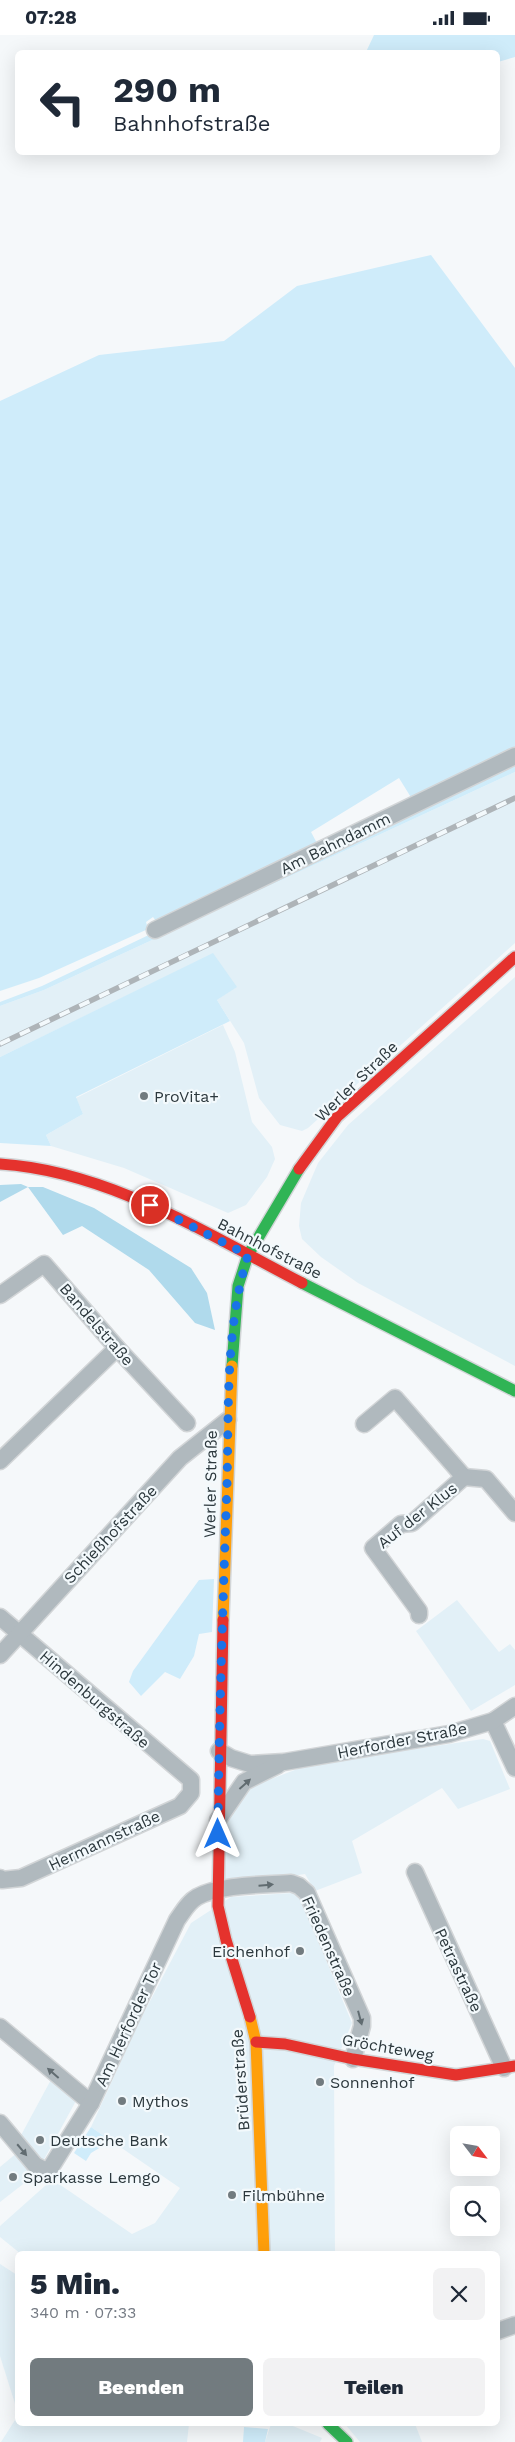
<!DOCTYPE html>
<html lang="de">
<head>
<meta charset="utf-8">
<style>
  :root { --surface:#fff; --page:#f2f2f3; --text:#1f2937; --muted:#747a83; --accent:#727b7f }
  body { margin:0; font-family:"Work Sans",sans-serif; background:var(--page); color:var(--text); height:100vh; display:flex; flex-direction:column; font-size:19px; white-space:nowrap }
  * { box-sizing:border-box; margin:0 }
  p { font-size:16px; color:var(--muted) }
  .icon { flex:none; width:28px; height:28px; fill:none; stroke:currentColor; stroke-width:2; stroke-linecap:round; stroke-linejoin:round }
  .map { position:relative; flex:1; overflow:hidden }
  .side { position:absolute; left:15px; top:2216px; width:485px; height:175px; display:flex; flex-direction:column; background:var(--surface); border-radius:8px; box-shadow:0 5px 20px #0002 }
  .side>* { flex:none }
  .hud { position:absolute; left:15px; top:15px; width:485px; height:105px; border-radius:8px; box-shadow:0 5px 20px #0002; background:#fff; color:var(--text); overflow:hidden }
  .needle { width:32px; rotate:121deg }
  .buttons { position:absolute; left:450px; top:2091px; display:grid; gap:10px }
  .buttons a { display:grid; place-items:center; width:50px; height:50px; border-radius:8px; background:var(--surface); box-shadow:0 5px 20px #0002; font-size:25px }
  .pin { position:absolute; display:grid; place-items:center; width:42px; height:42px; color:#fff; margin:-21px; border:2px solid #fff; border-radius:50%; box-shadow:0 1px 5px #0007 }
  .me { position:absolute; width:55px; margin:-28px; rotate:0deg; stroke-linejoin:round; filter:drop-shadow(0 0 4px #0008) }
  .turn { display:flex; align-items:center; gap:18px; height:105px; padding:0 15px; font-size:22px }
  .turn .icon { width:65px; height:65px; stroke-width:2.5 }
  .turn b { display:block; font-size:35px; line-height:42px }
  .round { display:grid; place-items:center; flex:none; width:52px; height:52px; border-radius:8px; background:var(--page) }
  .summary { display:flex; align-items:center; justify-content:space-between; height:85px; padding:0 15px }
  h1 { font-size:30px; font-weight:800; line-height:38px }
  .primary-button { display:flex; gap:10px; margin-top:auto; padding:10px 15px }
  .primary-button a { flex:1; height:58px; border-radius:8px; background:var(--accent); color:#fff; font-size:20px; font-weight:800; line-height:58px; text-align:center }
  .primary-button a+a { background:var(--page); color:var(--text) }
  .status { display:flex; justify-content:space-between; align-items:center; height:35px; padding:0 25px; background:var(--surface); direction:ltr }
  .status svg { height:14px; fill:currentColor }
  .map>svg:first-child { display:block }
  .built { fill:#e2f0f7 }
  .green { fill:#cfecfa }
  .forest { fill:#b0daec }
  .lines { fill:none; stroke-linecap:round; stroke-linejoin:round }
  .street-casing { stroke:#d2d5d7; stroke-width:19 }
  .fast-casing { stroke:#d2d5d7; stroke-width:14 }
  .slow-casing { stroke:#d2d5d7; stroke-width:14 }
  .jam-casing { stroke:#d2d5d7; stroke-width:14 }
  .street { stroke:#b0b9be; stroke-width:16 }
  .fast { stroke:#30b455; stroke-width:11 }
  .slow { stroke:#ff9f0a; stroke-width:11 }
  .jam { stroke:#e5322d; stroke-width:11 }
  .rail-casing { stroke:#aeb4b8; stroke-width:5.5 }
  .rail { stroke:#f3f9fc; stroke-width:4; stroke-dasharray:11; stroke-linecap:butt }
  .oneway { fill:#616c71 }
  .route { stroke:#1a73e8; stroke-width:9; stroke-dasharray:0 16.2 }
  .poi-dot { fill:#727b7f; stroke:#f3f9fc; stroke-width:2 }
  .labels { text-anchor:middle; stroke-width:4.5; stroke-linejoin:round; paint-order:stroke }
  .street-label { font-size:16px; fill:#2c383d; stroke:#f3f9fc }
  .poi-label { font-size:16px; fill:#2c383d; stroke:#f3f9fc; text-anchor:start }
</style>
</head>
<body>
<div class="status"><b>07:28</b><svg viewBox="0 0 49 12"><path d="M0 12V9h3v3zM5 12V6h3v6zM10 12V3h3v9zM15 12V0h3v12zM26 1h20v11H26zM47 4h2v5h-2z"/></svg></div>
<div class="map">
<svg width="515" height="2407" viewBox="0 0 515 2407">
  <rect width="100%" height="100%" fill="#f5f8fa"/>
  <g class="built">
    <polygon points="515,737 515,908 308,1093 302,1096 280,1090 259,1063 244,1008 217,965 236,952 213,919 0,1022 0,971 44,955"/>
    <polygon points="515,942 515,1331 358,1248 321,1222 302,1204 299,1191 301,1168 318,1128 348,1090"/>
    <polygon points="223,990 235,1017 252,1087 272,1112 275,1124 267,1142 246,1170 228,1178 124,1133 51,1111 46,1100 83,1079 76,1063"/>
    <polygon points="457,1565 499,1617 510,1609 515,1615 515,1650 471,1676 416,1596"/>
    <polygon points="483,1704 490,1706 510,1754 458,1774 442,1753 352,1806 362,1838 315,1856 305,1839 223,1851 225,1791 250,1752 308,1730"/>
    <polygon points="293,1858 300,1862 352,1988 334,2031 335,2219 21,2219 0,2202 0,2191 46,2150 59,2149 132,2199 155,2188 180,2153 91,2092 138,1989 191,1888 231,1862"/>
    <polygon points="53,2041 77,2064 36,2139 0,2167 0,2132 18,2117 19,2104"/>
    <polygon points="0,2229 17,2240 17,2375 0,2321"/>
    <polygon points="17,2382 18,2389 189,2389 187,2407 1,2407"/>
    <polygon points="271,2389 288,2389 322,2403 320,2407 265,2407"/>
    <polygon points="345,2389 415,2389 422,2407 360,2407"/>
  </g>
  <g class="green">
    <polygon points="374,0 515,0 515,22 498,27 498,18 366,17"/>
    <polygon points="431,220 515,333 515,714 412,764 399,743 311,797 319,812 159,890 153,882 146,887 148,894 39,943 0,956 0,366 99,320 224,306 297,251"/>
    <polygon points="515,725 515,737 44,955 0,971 0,967 42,951"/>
    <polygon points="213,918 237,952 217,965 230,986 76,1062 83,1079 46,1100 51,1111 0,1108 0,1022"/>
    <polygon points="214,1544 212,1597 199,1599 194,1621 180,1644 165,1637 141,1661 129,1647 133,1636 199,1545"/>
    <polygon points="91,2092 111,2106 91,2118 86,2126 74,2118"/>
    <polygon points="244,2392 268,2394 265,2407 243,2407"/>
  </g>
  <polygon class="forest" points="21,1149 28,1152 43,1152 94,1173 191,1233 207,1258 215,1295 195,1288 149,1235 82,1191 63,1200 28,1152 0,1167 0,1150"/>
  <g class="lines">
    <g class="street-casing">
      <g id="street">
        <polyline points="155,895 515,721"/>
        <polyline points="0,1260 44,1229 117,1313 187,1388"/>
        <polyline points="364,1389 395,1363 464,1442"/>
        <polyline points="0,1426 117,1313"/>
        <polyline points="464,1442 486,1444 515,1478"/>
        <polyline points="419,1580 419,1576 373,1513 401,1489 412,1488 464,1442"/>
        <polyline points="0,1582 191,1745 191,1758 180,1771 21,1843 2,1845 0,1843"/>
        <polyline points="0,1620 180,1423 228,1385"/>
        <polyline points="493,1686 515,1733"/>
        <polyline points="219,1716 231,1723 250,1729 284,1727 449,1699 493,1686 515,1671"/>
        <polyline points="218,1785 244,1747 278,1730"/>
        <polyline points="415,1837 504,2033"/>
        <polyline points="0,1992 91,2068"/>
        <path d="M0,2088l35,42 13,7 43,-69 86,-183c6,-8 11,-18 20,-23 23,-13 68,-12 94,-14l8,3 8,7 55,125v8l-9,33"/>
        <polyline points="498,2296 515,2290"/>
      </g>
    </g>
    <g class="fast-casing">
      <g id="fast">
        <polyline points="302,1248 515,1356"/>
        <polyline points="232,1331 238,1251 248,1220 299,1134"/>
        <polyline points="328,2389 347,2407"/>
      </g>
    </g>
    <g class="slow-casing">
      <g id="slow">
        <polyline points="223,1585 232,1331"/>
        <polyline points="250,1982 256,2007 264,2219"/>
      </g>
    </g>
    <g class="jam-casing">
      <g id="jam">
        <path d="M0,1129c109,7 207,70 302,119"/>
        <polyline points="299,1134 337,1082 515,922"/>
        <polyline points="223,1585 218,1871 226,1905 250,1982"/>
        <polyline points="256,2007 285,2009 353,2024 456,2040 515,2031"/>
      </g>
    </g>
    <use href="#street" class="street"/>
    <use href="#fast" class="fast"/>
    <use href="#slow" class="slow"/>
    <use href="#jam" class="jam"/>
    <g class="rail-casing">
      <polyline id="rail" points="0,1009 515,763"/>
    </g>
    <use href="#rail" class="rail"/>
  </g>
  <defs><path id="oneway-solid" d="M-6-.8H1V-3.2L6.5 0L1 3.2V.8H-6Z" transform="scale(1.25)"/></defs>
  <g class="oneway">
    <use href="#oneway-solid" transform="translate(245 1749) rotate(-42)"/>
    <use href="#oneway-solid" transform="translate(266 1850) rotate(-5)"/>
    <use href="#oneway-solid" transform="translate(360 1983) rotate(75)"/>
    <use href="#oneway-solid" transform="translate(53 2038) rotate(-139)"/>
    <use href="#oneway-solid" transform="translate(22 2115) rotate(50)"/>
  </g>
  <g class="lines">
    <path class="route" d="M150,1170l98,50c-23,74 -19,154 -21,230 -4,116 -8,233 -9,349"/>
  </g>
  <g class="poi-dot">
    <circle cx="144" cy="1061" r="5"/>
    <circle cx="300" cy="1916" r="5"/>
    <circle cx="320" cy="2047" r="5"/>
    <circle cx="122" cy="2066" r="5"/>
    <circle cx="40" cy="2105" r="5"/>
    <circle cx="13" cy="2142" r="5"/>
    <circle cx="232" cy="2160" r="5"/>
  </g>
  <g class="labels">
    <g class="street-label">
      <text transform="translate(335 808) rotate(-26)" y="6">Am Bahndamm</text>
      <text transform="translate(356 1046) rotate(-44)" y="6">Werler Straße</text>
      <text transform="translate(270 1213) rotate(27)" y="6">Bahnhofstraße</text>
      <text transform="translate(97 1289) rotate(49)" y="6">Bandelstraße</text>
      <text transform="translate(210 1449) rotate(-89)" y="6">Werler Straße</text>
      <text transform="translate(417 1480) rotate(-38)" y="6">Auf der Klus</text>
      <text transform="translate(110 1499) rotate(-47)" y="6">Schießhofstraße</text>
      <text transform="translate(95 1664) rotate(41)" y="6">Hindenburgstraße</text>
      <text transform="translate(402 1705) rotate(-11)" y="6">Herforder Straße</text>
      <text transform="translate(104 1805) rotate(-25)" y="6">Hermannstraße</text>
      <text transform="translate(329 1911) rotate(66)" y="6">Friedenstraße</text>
      <text transform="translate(459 1935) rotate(65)" y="6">Petrastraße</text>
      <text transform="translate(128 1989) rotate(-65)" y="6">Am Herforder Tor</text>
      <text transform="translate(388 2012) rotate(10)" y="6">Gröchteweg</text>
      <text transform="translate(240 2045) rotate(-94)" y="6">Brüderstraße</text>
    </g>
    <g class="poi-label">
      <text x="154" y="1067">ProVita+</text>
      <text x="290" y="1922" text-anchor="end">Eichenhof</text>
      <text x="330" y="2053">Sonnenhof</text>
      <text x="132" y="2072">Mythos</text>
      <text x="50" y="2111">Deutsche Bank</text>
      <text x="23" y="2148">Sparkasse Lemgo</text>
      <text x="242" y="2166">Filmbühne</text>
    </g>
  </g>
</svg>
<div class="buttons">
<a><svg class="needle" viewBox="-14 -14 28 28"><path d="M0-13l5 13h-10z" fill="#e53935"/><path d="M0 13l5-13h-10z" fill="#747a83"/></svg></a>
<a><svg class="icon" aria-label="search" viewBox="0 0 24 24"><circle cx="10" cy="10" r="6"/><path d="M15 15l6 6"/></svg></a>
</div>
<div class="pin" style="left:150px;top:1170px;background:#d93025"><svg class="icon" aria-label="arrive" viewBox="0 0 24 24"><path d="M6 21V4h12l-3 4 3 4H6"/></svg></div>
<svg class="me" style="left:218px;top:1799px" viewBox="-20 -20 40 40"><path d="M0-17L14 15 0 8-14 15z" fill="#1a73e8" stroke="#fff" stroke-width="4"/></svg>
<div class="hud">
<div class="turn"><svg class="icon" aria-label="left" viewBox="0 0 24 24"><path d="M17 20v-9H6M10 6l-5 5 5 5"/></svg><div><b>290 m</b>Bahnhofstraße</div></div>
</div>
<section class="side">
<div class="summary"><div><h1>5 Min.</h1><p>340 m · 07:33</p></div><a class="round"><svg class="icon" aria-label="close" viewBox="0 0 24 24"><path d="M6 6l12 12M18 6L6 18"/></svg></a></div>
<div class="primary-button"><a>Beenden</a><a>Teilen</a></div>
</section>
</div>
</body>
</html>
